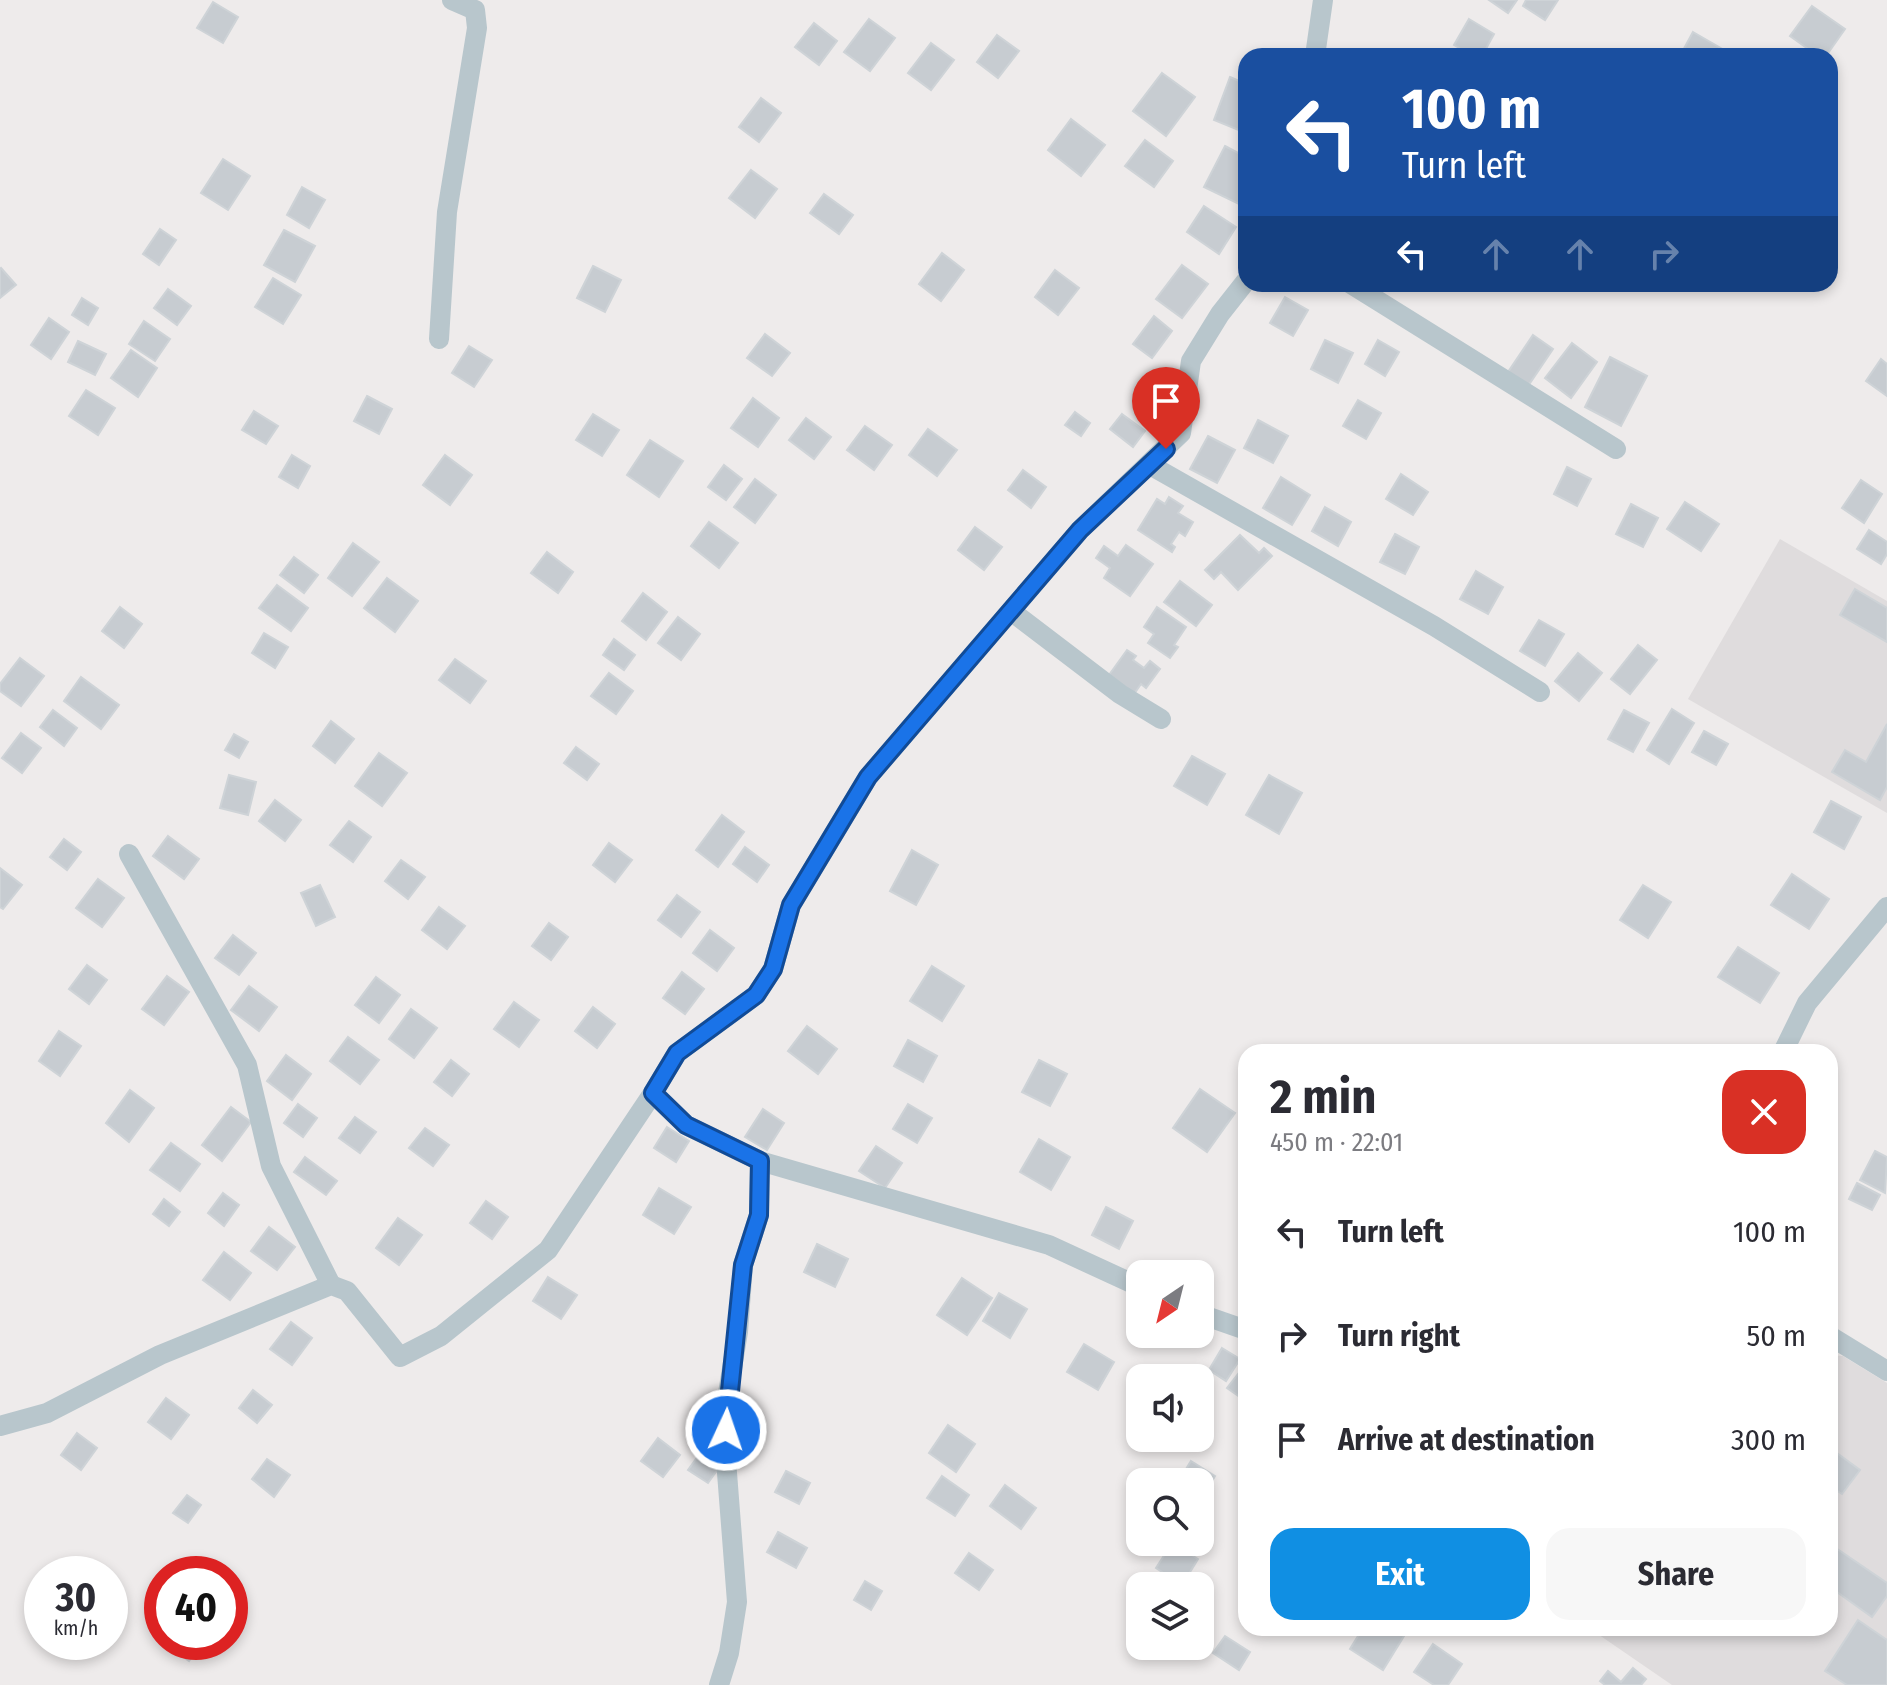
<!DOCTYPE html>
<html lang="en">
<head>
<meta charset="utf-8">
<style>
  :root { --surface:#fff; --page:#f7f7f7; --text:#2b2b33; --muted:#7c7c81; --accent:#108fe3 }
  body { margin:0; font-family:"Fira Sans Condensed",sans-serif; background:var(--page); color:var(--text); height:100vh; display:flex; flex-direction:column; font-size:30px; white-space:nowrap }
  * { box-sizing:border-box; margin:0 }
  p { font-size:26px; color:var(--muted) }
  .icon { flex:none; width:44px; height:44px; fill:none; stroke:currentColor; stroke-width:2; stroke-linecap:round; stroke-linejoin:round }
  .map { position:relative; flex:1; overflow:hidden }
  .details { position:absolute; left:1238px; top:1044px; width:600px; height:592px; display:flex; flex-direction:column; background:var(--surface); border-radius:24px; box-shadow:0 4px 12px #0003 }
  .details>* { flex:none }
  .top-card { position:absolute; left:1238px; top:48px; width:600px; height:244px; border-radius:24px; box-shadow:0 4px 12px #0003; background:#1a4fa0; color:#fff; overflow:hidden }
  .needle { width:52px; rotate:215deg }
  .tools { position:absolute; left:1126px; top:1260px; display:grid; gap:16px }
  .tools a { display:grid; place-items:center; width:88px; height:88px; border-radius:16px; background:var(--surface); box-shadow:0 4px 12px #0003; font-size:40px }
  .speed { position:absolute; left:24px; top:1556px; display:flex; gap:16px; font-size:40px; font-weight:700; text-align:center }
  .speed>* { display:grid; place-content:center; width:104px; height:104px; border-radius:50%; background:var(--surface); box-shadow:0 4px 12px #0003; line-height:1 }
  .speed small { font-size:20px; font-weight:400 }
  .speed .limit { border:12px solid #d22; background:#fff; color:#111 }
  .pin { position:absolute; display:grid; place-items:center; width:68px; height:68px; color:#fff; margin:-82px -34px; border-radius:50% 50% 50% 0; rotate:-45deg; box-shadow:0 0 8px #0007 }
  .pin .icon { rotate:45deg }
  .me { position:absolute; width:88px; margin:-44px; rotate:3deg; stroke-linejoin:round; filter:drop-shadow(0 0 6px #0008) }
  .turn { display:flex; align-items:center; gap:28px; height:168px; padding:0 32px; font-size:36px }
  .turn .icon { width:104px; height:104px; stroke-width:2.5 }
  .turn b { display:block; font-size:56px; line-height:68px }
  .lanes { display:flex; align-items:center; height:76px; padding:0 32px; background:#0003; justify-content:center; gap:40px; direction:ltr }
  .lanes .off { opacity:.35 }
  .round { display:grid; place-items:center; flex:none; width:84px; height:84px; border-radius:24px; background:var(--page) }
  .summary { display:flex; align-items:center; justify-content:space-between; height:136px; padding:0 32px }
  h1 { font-size:48px; font-weight:700; line-height:60px }
  .action { display:flex; gap:16px; margin-top:auto; padding:16px 32px }
  .action a { flex:1; height:92px; border-radius:24px; background:var(--accent); color:#fff; font-size:32px; font-weight:700; line-height:92px; text-align:center }
  .action a+a { background:var(--page); color:var(--text) }
  ul { padding:0; list-style:none }
  li { display:flex; align-items:center; gap:24px; height:104px; padding:0 32px }
  li div { flex:1 }
  li b { display:block; font-size:30px }
  li em { font-style:normal }
  .map>svg:first-child { display:block }
  .education { fill:#dfdcdd }
  .building { fill:#c7ccd1; stroke:#ced3d7; stroke-width:2 }
  .lines { fill:none; stroke-linecap:round; stroke-linejoin:round }
  .minor { stroke:#b8c6cc; stroke-width:20 }
  .route-casing { stroke:#114b97; stroke-width:20 }
  .route { stroke:#1a73e8; stroke-width:14 }
</style>
</head>
<body>
<div class="map">
<svg width="1887" height="1685" viewBox="0 0 1887 1685">
  <rect width="100%" height="100%" fill="#eeebeb"/>
  <g class="education">
    <polygon points="1780,539 1887,601 1887,813 1688,699"/>
    <polygon points="1830,1355 1843,1356 1887,1383 1887,1685 1672,1685 1589,1628 1830,1628"/>
  </g>
  <g class="building">
    <polygon points="1489,0 1517,0 1508,13"/>
    <polygon points="1526,0 1558,0 1545,20 1523,6"/>
    <polygon points="213,2 238,17 223,43 197,28"/>
    <polygon points="1812,6 1845,29 1826,56 1818,56 1790,36"/>
    <polygon points="869,19 895,38 870,71 844,52"/>
    <polygon points="1469,19 1494,34 1482,56 1473,56 1454,45"/>
    <polygon points="814,23 837,41 819,65 795,47"/>
    <polygon points="1693,32 1726,51 1723,56 1680,56"/>
    <polygon points="997,35 1019,51 998,78 977,62"/>
    <polygon points="931,43 954,60 931,90 908,73"/>
    <polygon points="1162,73 1195,97 1166,136 1133,111"/>
    <polygon points="1230,77 1246,84 1246,133 1214,120"/>
    <polygon points="761,98 781,113 759,142 739,127"/>
    <polygon points="1071,119 1105,145 1081,176 1048,150"/>
    <polygon points="1145,140 1173,161 1154,187 1125,166"/>
    <polygon points="1225,146 1246,157 1246,195 1241,205 1204,187"/>
    <polygon points="223,159 250,176 228,210 201,193"/>
    <polygon points="751,170 777,189 755,218 729,198"/>
    <polygon points="302,187 325,200 309,228 287,215"/>
    <polygon points="824,194 853,215 839,234 810,213"/>
    <polygon points="1204,206 1236,227 1219,254 1187,232"/>
    <polygon points="160,229 176,240 159,265 143,254"/>
    <polygon points="284,230 315,246 295,282 264,265"/>
    <polygon points="942,253 964,270 941,301 919,284"/>
    <polygon points="1182,265 1208,284 1182,318 1156,299"/>
    <polygon points="593,266 621,280 605,312 577,298"/>
    <polygon points="1,268 16,285 0,298 0,269"/>
    <polygon points="1055,270 1079,288 1058,315 1035,297"/>
    <polygon points="273,278 301,295 283,324 255,307"/>
    <polygon points="168,289 191,306 177,325 154,308"/>
    <polygon points="1285,297 1308,310 1293,336 1270,323"/>
    <polygon points="82,298 98,308 88,325 72,315"/>
    <polygon points="1154,316 1172,331 1152,358 1133,344"/>
    <polygon points="49,318 69,332 51,359 31,345"/>
    <polygon points="144,321 170,339 155,361 129,344"/>
    <polygon points="765,334 790,353 772,376 747,358"/>
    <polygon points="1533,335 1553,349 1528,386 1508,372"/>
    <polygon points="1325,340 1353,353 1338,383 1311,369"/>
    <polygon points="1378,340 1399,352 1385,376 1365,364"/>
    <polygon points="78,341 106,354 95,375 68,362"/>
    <polygon points="1572,343 1597,362 1571,398 1545,378"/>
    <polygon points="469,346 492,360 474,387 452,373"/>
    <polygon points="131,350 157,368 138,397 111,378"/>
    <polygon points="1610,357 1647,376 1621,426 1585,407"/>
    <polygon points="1881,359 1887,364 1887,396 1866,381"/>
    <polygon points="86,390 115,408 98,435 69,416"/>
    <polygon points="367,396 392,409 379,434 354,421"/>
    <polygon points="753,398 779,418 758,447 731,428"/>
    <polygon points="1358,400 1381,413 1366,439 1343,426"/>
    <polygon points="254,411 278,426 266,444 242,430"/>
    <polygon points="1075,412 1090,423 1081,436 1065,425"/>
    <polygon points="593,414 619,430 602,456 576,440"/>
    <polygon points="1122,414 1145,431 1133,447 1110,429"/>
    <polygon points="806,418 831,437 814,459 789,440"/>
    <polygon points="1258,420 1288,436 1273,463 1244,448"/>
    <polygon points="865,426 892,445 874,470 847,450"/>
    <polygon points="928,429 957,450 937,476 909,455"/>
    <polygon points="1208,436 1235,450 1217,483 1190,469"/>
    <polygon points="650,440 683,461 659,497 627,475"/>
    <polygon points="292,455 310,466 298,488 279,477"/>
    <polygon points="445,455 472,475 450,505 423,485"/>
    <polygon points="724,465 742,479 726,500 708,487"/>
    <polygon points="1567,467 1591,479 1577,506 1554,494"/>
    <polygon points="1023,470 1046,487 1031,508 1008,490"/>
    <polygon points="1401,474 1428,492 1413,515 1386,499"/>
    <polygon points="1281,477 1310,495 1292,525 1263,508"/>
    <polygon points="755,479 776,495 755,523 734,507"/>
    <polygon points="1861,480 1882,494 1864,523 1842,508"/>
    <polygon points="1169,497 1183,506 1178,513 1193,522 1185,536 1179,532 1171,544 1175,547 1172,552 1138,530 1157,499 1165,504"/>
    <polygon points="1685,502 1719,524 1701,551 1667,529"/>
    <polygon points="1631,504 1658,518 1643,547 1616,534"/>
    <polygon points="1325,507 1351,522 1338,546 1312,531"/>
    <polygon points="709,522 738,543 719,568 691,546"/>
    <polygon points="975,527 1002,547 984,570 958,550"/>
    <polygon points="1869,530 1887,542 1887,554 1881,564 1857,549"/>
    <polygon points="1395,534 1419,547 1405,574 1380,562"/>
    <polygon points="1240,535 1259,553 1264,548 1272,556 1238,590 1221,572 1214,579 1205,570"/>
    <polygon points="353,543 379,562 352,596 328,578"/>
    <polygon points="1126,545 1153,564 1130,596 1104,578 1110,568 1096,558 1104,546 1118,556"/>
    <polygon points="547,552 573,572 558,593 531,573"/>
    <polygon points="294,557 318,575 304,593 280,575"/>
    <polygon points="1476,571 1503,587 1488,614 1460,599"/>
    <polygon points="387,578 418,601 395,632 364,608"/>
    <polygon points="1180,581 1212,605 1196,626 1164,602"/>
    <polygon points="277,585 308,608 291,631 259,608"/>
    <polygon points="1855,589 1887,608 1887,642 1840,615"/>
    <polygon points="643,593 667,612 646,640 622,621"/>
    <polygon points="120,607 142,624 124,648 102,631"/>
    <polygon points="1157,607 1186,627 1174,645 1178,647 1170,658 1148,643 1154,634 1144,627"/>
    <polygon points="678,617 700,634 681,660 658,643"/>
    <polygon points="1539,620 1564,634 1545,666 1520,651"/>
    <polygon points="264,633 288,647 275,668 252,653"/>
    <polygon points="614,639 635,655 624,670 603,655"/>
    <polygon points="1638,645 1657,660 1630,694 1611,679"/>
    <polygon points="1127,650 1136,656 1133,660 1144,668 1150,661 1160,669 1146,688 1141,684 1134,694 1109,675"/>
    <polygon points="1578,653 1602,673 1579,701 1555,681"/>
    <polygon points="20,658 44,676 21,706 0,691 0,684"/>
    <polygon points="455,659 486,681 470,703 439,680"/>
    <polygon points="609,673 633,691 616,714 591,696"/>
    <polygon points="81,677 119,705 101,729 64,701"/>
    <polygon points="1672,709 1694,723 1669,764 1647,750"/>
    <polygon points="53,710 77,728 64,746 40,727"/>
    <polygon points="1624,710 1649,723 1633,752 1608,739"/>
    <polygon points="331,721 354,739 335,763 313,746"/>
    <polygon points="1887,724 1887,787 1880,800 1832,772 1845,750 1866,762"/>
    <polygon points="1704,731 1728,744 1716,765 1692,752"/>
    <polygon points="21,733 41,748 22,773 2,758"/>
    <polygon points="234,734 248,742 239,758 225,750"/>
    <polygon points="576,747 599,764 587,780 564,763"/>
    <polygon points="379,753 407,773 382,806 355,786"/>
    <polygon points="1192,756 1225,774 1207,805 1174,786"/>
    <polygon points="229,775 256,782 248,815 220,808"/>
    <polygon points="1269,775 1302,793 1279,834 1246,815"/>
    <polygon points="275,800 301,820 285,841 259,821"/>
    <polygon points="1831,801 1861,817 1844,849 1814,832"/>
    <polygon points="722,815 744,832 718,867 696,850"/>
    <polygon points="349,821 371,837 353,862 330,845"/>
    <polygon points="168,836 199,859 184,879 153,856"/>
    <polygon points="64,839 81,852 67,870 50,857"/>
    <polygon points="609,843 632,860 615,882 593,865"/>
    <polygon points="745,847 769,865 757,882 733,864"/>
    <polygon points="912,850 938,865 916,905 890,891"/>
    <polygon points="401,860 425,877 408,899 385,881"/>
    <polygon points="0,868 22,885 3,909 0,907"/>
    <polygon points="1792,874 1829,899 1809,929 1771,905"/>
    <polygon points="98,879 124,898 102,927 76,908"/>
    <polygon points="320,885 335,917 316,926 301,893"/>
    <polygon points="1643,885 1671,902 1648,938 1620,920"/>
    <polygon points="677,895 700,912 681,937 658,920"/>
    <polygon points="439,907 465,926 447,949 422,930"/>
    <polygon points="549,923 568,937 551,960 532,946"/>
    <polygon points="710,930 734,948 717,971 693,953"/>
    <polygon points="233,935 256,953 239,975 215,958"/>
    <polygon points="1738,947 1779,973 1760,1003 1718,977"/>
    <polygon points="87,965 107,980 89,1004 69,989"/>
    <polygon points="932,966 964,986 942,1021 910,1001"/>
    <polygon points="682,972 704,989 685,1014 663,998"/>
    <polygon points="167,976 189,992 164,1025 142,1009"/>
    <polygon points="376,977 400,995 379,1023 355,1005"/>
    <polygon points="249,986 277,1007 259,1031 231,1010"/>
    <polygon points="514,1002 539,1020 519,1047 494,1029"/>
    <polygon points="593,1007 615,1024 597,1048 575,1031"/>
    <polygon points="411,1009 437,1028 414,1058 389,1039"/>
    <polygon points="807,1026 837,1049 818,1074 788,1051"/>
    <polygon points="59,1031 81,1046 60,1076 39,1061"/>
    <polygon points="348,1037 379,1060 360,1084 330,1061"/>
    <polygon points="908,1040 937,1056 923,1082 894,1066"/>
    <polygon points="286,1055 311,1074 292,1100 267,1081"/>
    <polygon points="451,1060 469,1074 452,1096 434,1082"/>
    <polygon points="1039,1060 1067,1074 1050,1106 1022,1092"/>
    <polygon points="1200,1089 1235,1113 1207,1152 1173,1128"/>
    <polygon points="130,1090 154,1108 129,1142 106,1123"/>
    <polygon points="298,1104 317,1118 303,1137 284,1123"/>
    <polygon points="908,1104 932,1118 917,1143 893,1129"/>
    <polygon points="231,1107 251,1122 222,1161 202,1145"/>
    <polygon points="763,1109 784,1123 767,1150 745,1137"/>
    <polygon points="355,1117 376,1132 360,1153 339,1138"/>
    <polygon points="667,1127 689,1141 676,1162 654,1148"/>
    <polygon points="425,1128 449,1145 433,1166 409,1148"/>
    <polygon points="1039,1139 1070,1157 1051,1190 1020,1172"/>
    <polygon points="171,1143 200,1164 180,1191 150,1170"/>
    <polygon points="876,1146 902,1163 885,1188 859,1171"/>
    <polygon points="1875,1151 1887,1157 1885,1193 1860,1180"/>
    <polygon points="305,1157 337,1181 326,1195 294,1172"/>
    <polygon points="1857,1183 1880,1195 1872,1210 1849,1199"/>
    <polygon points="659,1188 691,1207 674,1234 643,1215"/>
    <polygon points="223,1193 239,1205 224,1226 208,1213"/>
    <polygon points="164,1199 180,1212 169,1226 153,1214"/>
    <polygon points="486,1201 508,1217 492,1239 470,1223"/>
    <polygon points="1106,1207 1133,1221 1119,1249 1092,1235"/>
    <polygon points="398,1218 422,1235 399,1265 376,1248"/>
    <polygon points="269,1227 295,1247 277,1270 251,1251"/>
    <polygon points="817,1244 848,1259 835,1287 804,1272"/>
    <polygon points="224,1252 251,1273 230,1300 203,1280"/>
    <polygon points="548,1277 577,1295 561,1319 533,1301"/>
    <polygon points="962,1278 992,1298 967,1335 937,1315"/>
    <polygon points="999,1293 1027,1309 1010,1338 983,1321"/>
    <polygon points="291,1322 312,1338 292,1365 270,1349"/>
    <polygon points="1084,1344 1114,1362 1098,1390 1067,1372"/>
    <polygon points="1222,1348 1240,1359 1226,1381 1209,1370"/>
    <polygon points="1242,1369 1246,1372 1244,1400 1227,1388"/>
    <polygon points="253,1390 272,1405 257,1423 239,1408"/>
    <polygon points="166,1398 189,1415 171,1439 148,1422"/>
    <polygon points="948,1425 975,1444 956,1472 929,1453"/>
    <polygon points="77,1433 97,1448 81,1470 61,1455"/>
    <polygon points="658,1438 680,1455 663,1477 641,1461"/>
    <polygon points="1830,1448 1860,1470 1842,1494 1830,1486"/>
    <polygon points="698,1456 718,1469 708,1483 688,1470"/>
    <polygon points="267,1459 290,1475 274,1497 252,1479"/>
    <polygon points="1191,1461 1215,1476 1200,1501 1200,1482 1178,1482"/>
    <polygon points="786,1471 810,1483 799,1504 775,1492"/>
    <polygon points="942,1476 969,1495 955,1516 927,1498"/>
    <polygon points="1005,1485 1036,1508 1021,1529 990,1506"/>
    <polygon points="187,1495 201,1505 188,1523 173,1513"/>
    <polygon points="778,1532 807,1548 796,1568 767,1552"/>
    <polygon points="1172,1543 1198,1559 1182,1585 1156,1568"/>
    <polygon points="1830,1544 1887,1583 1887,1596 1872,1617 1830,1587"/>
    <polygon points="969,1553 993,1570 979,1590 955,1573"/>
    <polygon points="865,1581 882,1591 871,1610 854,1600"/>
    <polygon points="1858,1620 1887,1640 1887,1685 1847,1685 1825,1671"/>
    <polygon points="1363,1628 1392,1628 1404,1636 1383,1670 1350,1649"/>
    <polygon points="1225,1636 1250,1652 1239,1670 1213,1653"/>
    <polygon points="179,1642 193,1642 199,1646 189,1661 174,1650"/>
    <polygon points="1433,1644 1462,1664 1448,1685 1434,1685 1414,1672"/>
    <polygon points="1633,1668 1646,1679 1641,1685 1605,1685 1600,1681 1608,1671 1621,1682"/>
  </g>
  <g class="lines">
    <g class="minor">
      <polyline points="1315,56 1323,0"/>
      <polyline points="1351,284 1616,449"/>
      <polyline points="439,339 447,212 477,28 475,10 452,0"/>
      <polyline points="1150,465 1434,626 1540,692"/>
      <polyline points="1011,611 1120,694 1161,719"/>
      <polyline points="129,854 247,1065 271,1166 331,1285"/>
      <polyline points="1783,1052 1807,1003 1887,907"/>
      <polyline points="760,1161 1049,1245 1140,1287"/>
      <polyline points="1200,1314 1246,1330"/>
      <polyline points="1830,1336 1887,1371"/>
      <polyline points="0,1426 47,1413 160,1355 331,1285 347,1291 400,1357 441,1336 548,1250 653,1093"/>
      <polyline points="719,1685 729,1653 737,1602 726,1460 727,1399 738,1332 743,1265 759,1215 760,1161 686,1125 653,1093 677,1053 756,995 773,969 791,905 868,777 1080,530 1181,433 1191,361 1220,314 1246,281"/>
    </g>
  </g>
  <g class="lines">
    <g class="route-casing">
      <polyline id="route" points="726,1430 743,1265 759,1215 760,1161 686,1125 653,1093 677,1053 756,995 773,969 791,905 868,777 1080,530 1166,449"/>
    </g>
    <use href="#route" class="route"/>
  </g>
</svg>
<div class="tools">
<a><svg class="needle" viewBox="-14 -14 28 28"><path d="M0-13l5 13h-10z" fill="#e53935"/><path d="M0 13l5-13h-10z" fill="#7c7c81"/></svg></a>
<a><svg class="icon" aria-label="sound" viewBox="0 0 24 24"><path d="M4 9h4l5-4v14l-5-4H4zM17 9q2 3 0 6"/></svg></a>
<a><svg class="icon" aria-label="search" viewBox="0 0 24 24"><circle cx="10" cy="10" r="6"/><path d="M15 15l6 6"/></svg></a>
<a><svg class="icon" aria-label="layers" viewBox="0 0 24 24"><path d="M12 4l9 5-9 5-9-5zM3 14l9 5 9-5"/></svg></a>
</div>
<div class="speed"><div>30<small>km/h</small></div><div class="limit">40</div></div>
<div class="pin" style="left:1166px;top:449px;background:#d93025"><svg class="icon" aria-label="arrive" viewBox="0 0 24 24"><path d="M6 21V4h12l-3 4 3 4H6"/></svg></div>
<svg class="me" style="left:726px;top:1430px" viewBox="-20 -20 40 40"><circle r="17" fill="#1a73e8" stroke="#fff" stroke-width="3"/><path d="M0-11L8 9 0 5-8 9z" fill="#fff"/></svg>
<div class="top-card">
<div class="turn"><svg class="icon" aria-label="left" viewBox="0 0 24 24"><path d="M17 20v-9H6M10 6l-5 5 5 5"/></svg><div><b>100 m</b>Turn left</div></div>
<div class="lanes"><svg class="icon" aria-label="left" viewBox="0 0 24 24"><path d="M17 20v-9H6M10 6l-5 5 5 5"/></svg><svg class="icon off" aria-label="ahead" viewBox="0 0 24 24"><path d="M12 20V5M6 11l6-6 6 6"/></svg><svg class="icon off" aria-label="ahead" viewBox="0 0 24 24"><path d="M12 20V5M6 11l6-6 6 6"/></svg><svg class="icon off" aria-label="right" viewBox="0 0 24 24"><path d="M7 20v-9h11M14 6l5 5-5 5"/></svg></div>
</div>
<section class="details">
<div class="summary"><div><h1>2 min</h1><p>450 m · 22:01</p></div><a class="round" style="background:#d93025;color:#fff"><svg class="icon" aria-label="close" viewBox="0 0 24 24"><path d="M6 6l12 12M18 6L6 18"/></svg></a></div>
<ul>
<li><svg class="icon" aria-label="left" viewBox="0 0 24 24"><path d="M17 20v-9H6M10 6l-5 5 5 5"/></svg><div><b>Turn left</b></div><em>100 m</em></li>
<li><svg class="icon" aria-label="right" viewBox="0 0 24 24"><path d="M7 20v-9h11M14 6l5 5-5 5"/></svg><div><b>Turn right</b></div><em>50 m</em></li>
<li><svg class="icon" aria-label="arrive" viewBox="0 0 24 24"><path d="M6 21V4h12l-3 4 3 4H6"/></svg><div><b>Arrive at destination</b></div><em>300 m</em></li>
</ul>
<div class="action"><a>Exit</a><a>Share</a></div>
</section>
</div>
</body>
</html>
